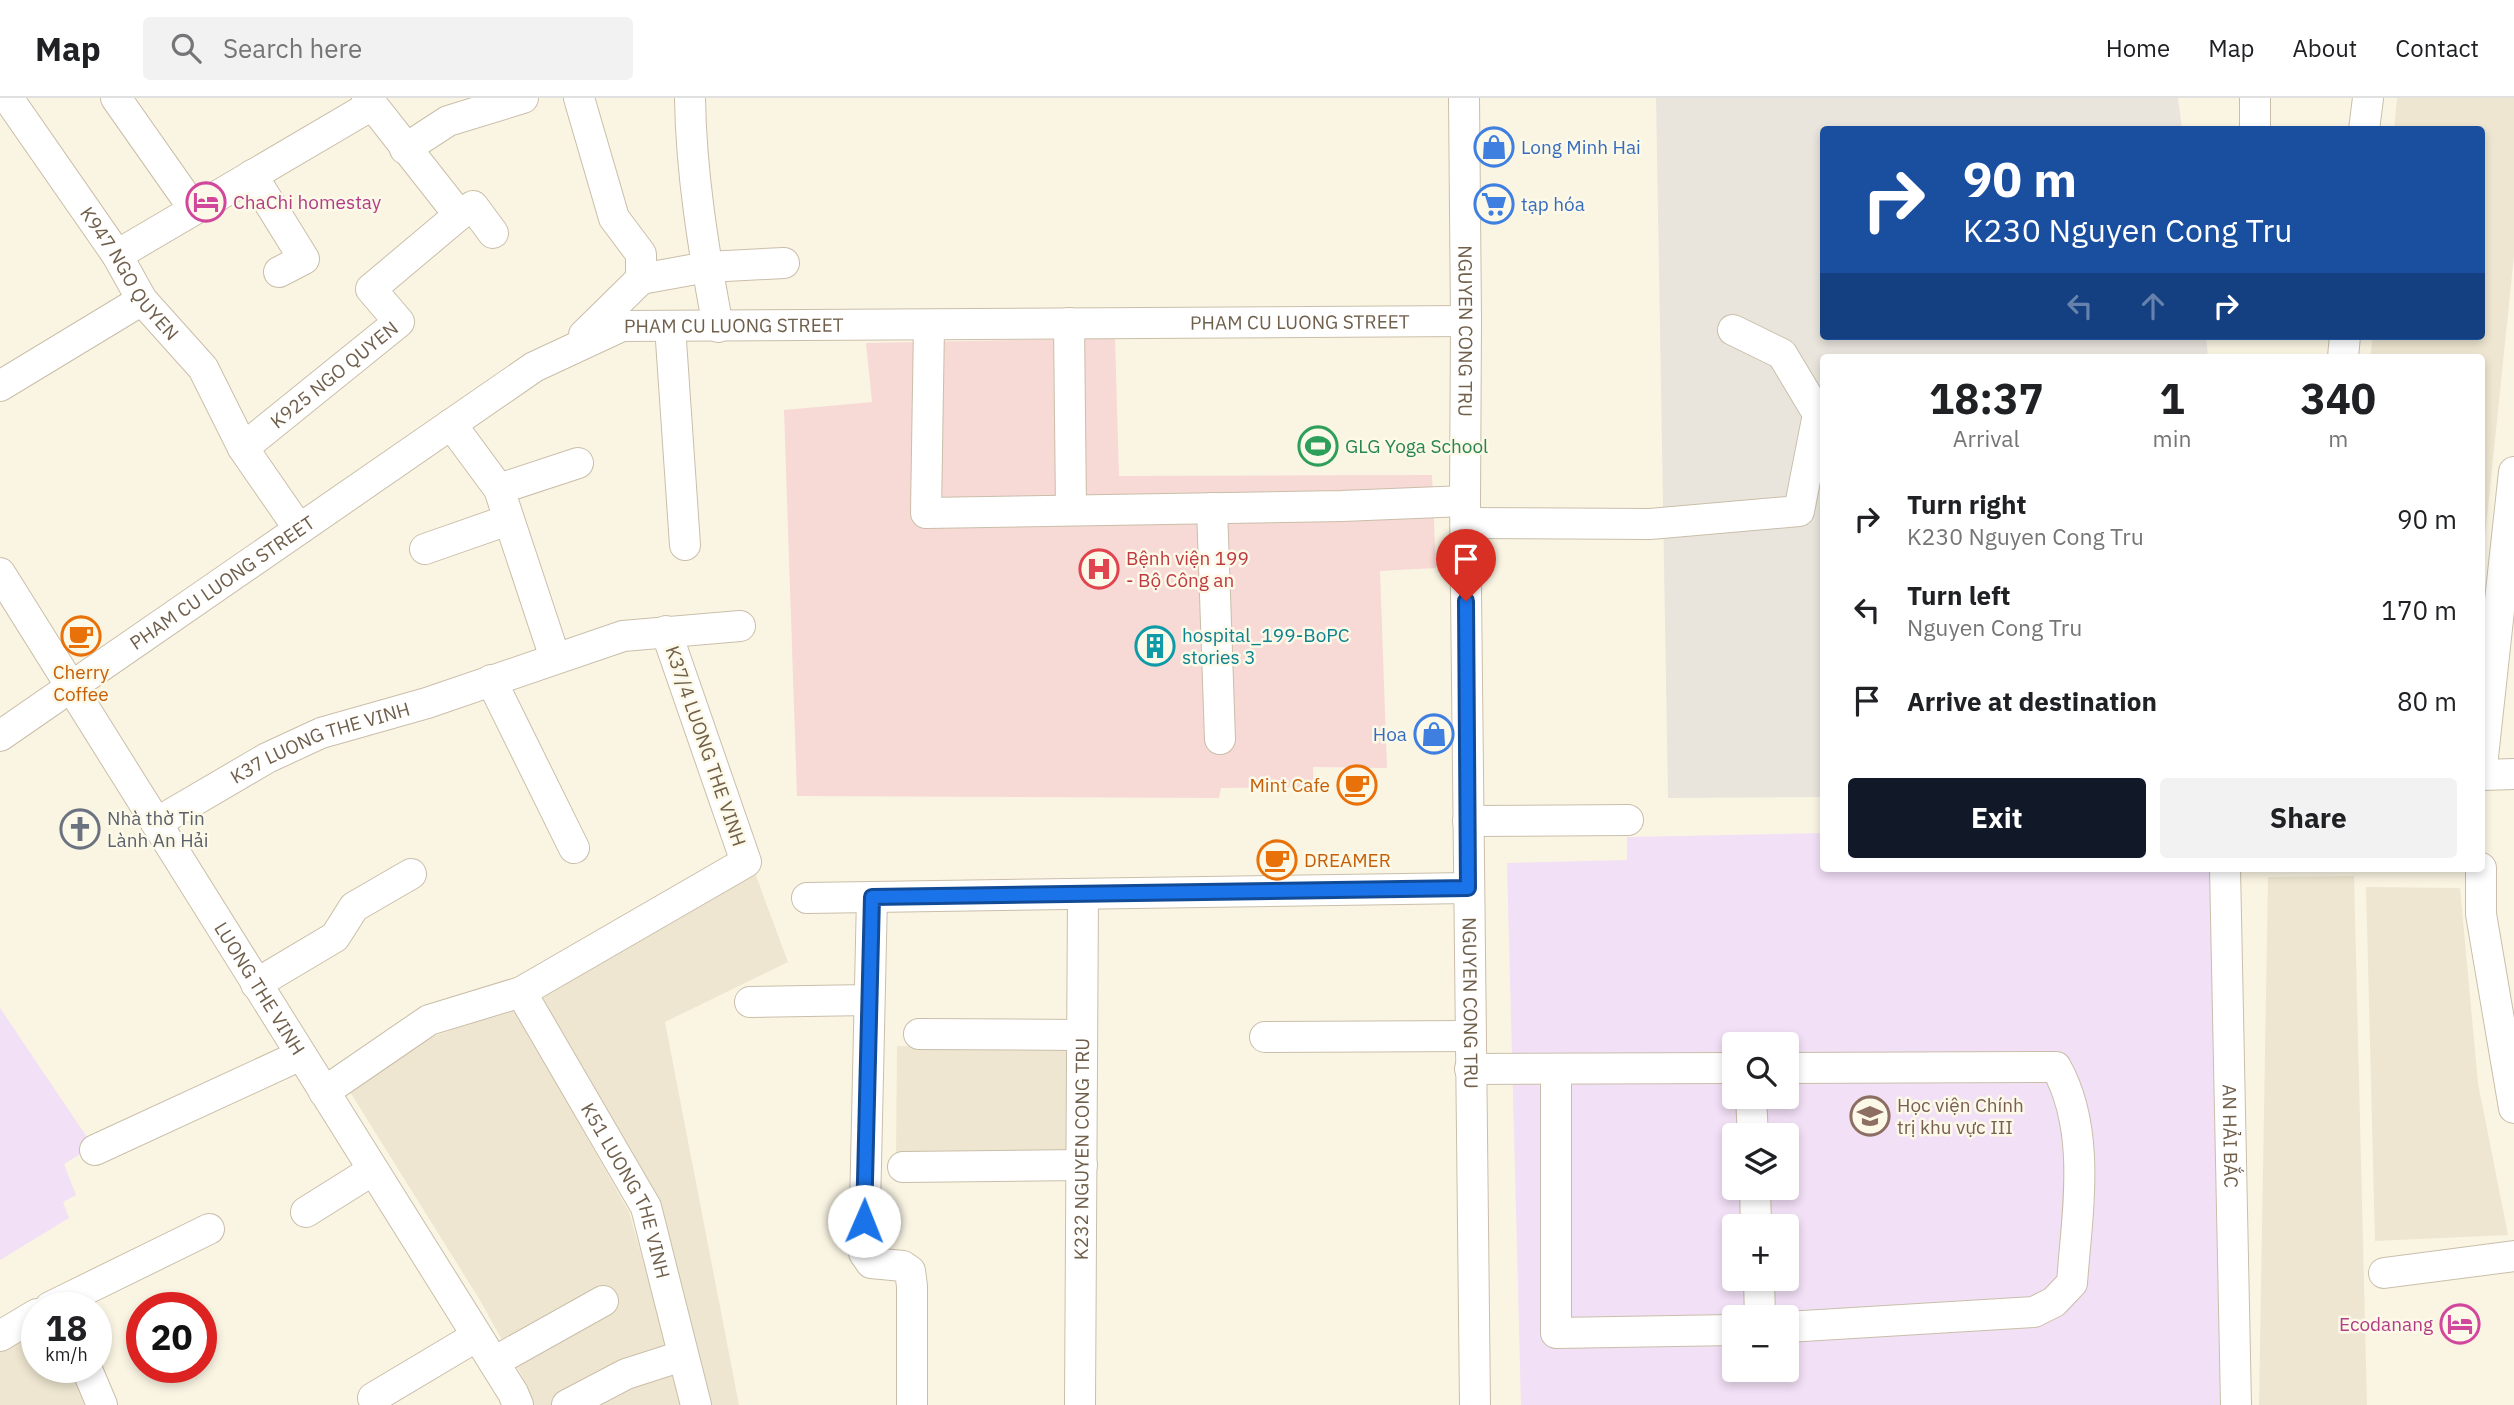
<!DOCTYPE html>
<html lang="en">
<head>
<meta charset="utf-8">
<style>
  :root { --surface:#fff; --page:#f2f2f2; --text:#202124; --muted:#757577; --line:#e0e0e0; --accent:#111827 }
  body { margin:0; font-family:"IBM Plex Sans",sans-serif; background:var(--page); color:var(--text); height:100vh; display:flex; flex-direction:column; font-size:26px; white-space:nowrap }
  * { box-sizing:border-box; margin:0 }
  p { font-size:23px; color:var(--muted) }
  .icon { flex:none; width:38px; height:38px; fill:none; stroke:currentColor; stroke-width:2; stroke-linecap:round; stroke-linejoin:round }
  .map { position:relative; flex:1; overflow:hidden }
  .details { position:absolute; left:1820px; top:256px; width:665px; height:518px; display:flex; flex-direction:column; background:var(--surface); border-radius:7px; box-shadow:0 4px 10px #0003 }
  .details>* { flex:none }
  .hud { position:absolute; left:1820px; top:28px; width:665px; height:214px; border-radius:7px; box-shadow:0 4px 10px #0003; background:#1a4fa0; color:#fff; overflow:hidden }
  .buttons { position:absolute; left:1722px; top:934px; display:grid; gap:14px }
  .buttons a { display:grid; place-items:center; width:77px; height:77px; border-radius:7px; background:var(--surface); box-shadow:0 4px 10px #0003; font-size:35px }
  .speed { position:absolute; left:21px; top:1194px; display:flex; gap:14px; font-size:35px; font-weight:700; text-align:center }
  .speed>* { display:grid; place-content:center; width:91px; height:91px; border-radius:50%; background:var(--surface); box-shadow:0 4px 10px #0003; line-height:1 }
  .speed small { font-size:18px; font-weight:400 }
  .speed .limit { border:10px solid #d22; background:#fff; color:#111 }
  .pin { position:absolute; display:grid; place-items:center; width:60px; height:60px; color:#fff; margin:-72px -30px; border-radius:50% 50% 50% 0; rotate:-45deg; box-shadow:0 0 7px #0007 }
  .pin .icon { rotate:45deg }
  .me { position:absolute; width:77px; margin:-38px; rotate:1deg; stroke-linejoin:round; filter:drop-shadow(0 0 5px #0008) }
  .turn { display:flex; align-items:center; gap:24px; height:147px; padding:0 28px; font-size:32px }
  .turn .icon { width:91px; height:91px; stroke-width:2.5 }
  .turn b { display:block; font-size:49px; line-height:60px }
  .lanes { display:flex; align-items:center; height:66px; padding:0 28px; background:#0003; justify-content:center; gap:35px; direction:ltr }
  .lanes .off { opacity:.35 }
  .eta { display:flex; justify-content:space-evenly; align-items:center; height:119px; text-align:center }
  .eta b { font-size:42px; font-weight:700; line-height:49px }
  .button { display:flex; gap:14px; margin-top:auto; padding:14px 28px }
  .button a { flex:1; height:80px; border-radius:7px; background:var(--accent); color:#fff; font-size:28px; font-weight:700; line-height:80px; text-align:center }
  .button a+a { background:var(--page); color:var(--text) }
  ul { padding:0; list-style:none }
  li { display:flex; align-items:center; gap:21px; height:91px; padding:0 28px }
  li div { flex:1 }
  li b { display:block; font-size:26px }
  li em { font-style:normal }
  header { display:flex; align-items:center; gap:42px; box-sizing:border-box; height:98px; padding:0 35px; background:var(--surface); border-bottom:2px solid var(--line) }
  header strong { font-size:33px }
  nav { display:flex; gap:38px; margin-inline-start:auto; font-size:24px }
  .search { width:490px; height:63px; background:var(--page); display:flex; align-items:center; gap:18px; box-sizing:border-box; padding:0 24px; border-radius:7px; color:var(--muted); font-size:26px }
  .map>svg:first-child { display:block }
  .residential { fill:#eee6d0 }
  .industrial { fill:#e9e5dd }
  .education { fill:#f2e0f6; fill-rule:evenodd }
  .medical { fill:#f7d9d6 }
  .lines { fill:none; stroke-linecap:round; stroke-linejoin:round }
  .minor-casing { stroke:#cabeaa; stroke-width:32 }
  .minor { stroke:#fff; stroke-width:30 }
  .route-casing { stroke:#114b97; stroke-width:18 }
  .route { stroke:#1a73e8; stroke-width:12 }
  .labels { text-anchor:middle; stroke-width:5; stroke-linejoin:round; paint-order:stroke }
  .shop-label { font-size:19px; fill:#366cbe; stroke:#fdf9e8; text-anchor:start }
  .hotel-label { font-size:19px; fill:#b23c85; stroke:#fdf9e8; text-anchor:start }
  .street-label { font-size:19px; fill:#705f4b; stroke:#fdf9e8 }
  .leisure-label { font-size:19px; fill:#27864d; stroke:#fdf9e8; text-anchor:start }
  .health-label { font-size:19px; fill:#be3a42; stroke:#fdf9e8; text-anchor:start }
  .culture-label { font-size:19px; fill:#0d838f; stroke:#fdf9e8; text-anchor:start }
  .food-label { font-size:19px; fill:#c56008; stroke:#fdf9e8 }
  .worship-label { font-size:19px; fill:#5b616d; stroke:#fdf9e8; text-anchor:start }
  .education-label { font-size:19px; fill:#785e54; stroke:#fdf9e8; text-anchor:start }
</style>
</head>
<body>
<header>
<strong>Map</strong>
<div class="search"><svg class="icon" aria-label="search" viewBox="0 0 24 24"><circle cx="10" cy="10" r="6"/><path d="M15 15l6 6"/></svg>Search here</div>
<nav><a>Home</a><a>Map</a><a>About</a><a>Contact</a></nav>
</header>
<div class="map">
<svg width="2514" height="1307" viewBox="0 0 2514 1307">
  <rect width="100%" height="100%" fill="#faf5e3"/>
  <g class="residential">
    <polygon points="2397,0 2514,0 2514,158 2482,468 2482,259 2370,259 2373,238 2482,238 2482,32 2394,31"/>
    <polygon points="755,775 788,864 665,924 739,1307 707,1307 653,1101 542,898"/>
    <polygon points="2354,778 2367,1307 2259,1307 2268,779"/>
    <polygon points="2366,789 2460,790 2478,985 2508,1137 2375,1143"/>
    <polygon points="514,910 629,1114 684,1307 533,1307 523,1280 481,1204 350,994 420,943"/>
    <polygon points="897,948 1072,950 1071,1058 896,1056"/>
    <polygon points="37,1230 37,1269 77,1269 93,1307 0,1307 0,1251"/>
  </g>
  <polygon class="industrial" points="1656,0 2178,0 2182,31 1824,32 1824,238 2206,238 2208,259 1824,259 1823,699 1668,700"/>
  <g class="education">
    <path d="M1823,735l1,35h396l13,537h-712l-14,-542 120,-3v-23zM1734,947h53v52h-53zM1734,1038h53v52h-53zM1734,1129h53v52h-53zM1734,1220h53v52h-53z"/>
    <polygon points="0,910 93,1048 64,1066 76,1097 63,1104 69,1120 0,1162"/>
  </g>
  <polygon class="medical" points="1115,240 1119,378 1432,377 1436,470 1380,473 1387,670 1313,669 1314,689 1221,690 1219,700 797,698 784,312 872,304 866,245"/>
  <g class="lines">
    <g class="minor-casing">
      <g id="minor">
        <polyline points="116,0 194,111"/>
        <polyline points="367,0 459,117 473,108 493,135"/>
        <polyline points="579,0 614,120 641,156 641,181"/>
        <path d="M690,0c1,76 14,154 28,229"/>
        <path id="s1" d="M1464,0l2,223 -1,180 10,904"/>
        <polyline points="2255,0 2255,32"/>
        <path id="s2" d="M10,3l107,154 25,45 61,68 40,80 56,81"/>
        <polyline points="2364,32 2368,0"/>
        <polyline points="405,51 448,23 523,0"/>
        <polyline points="252,77 304,161 279,174"/>
        <polyline points="117,157 372,7"/>
        <polyline points="641,181 707,169 784,165"/>
        <polyline points="1069,225 1071,412"/>
        <polyline points="929,227 926,415 1342,408 1465,403"/>
        <polyline points="670,228 685,447"/>
        <polyline points="584,237 641,181"/>
        <polyline points="2343,259 2345,238"/>
        <polyline points="0,288 142,202"/>
        <polyline points="451,326 499,391 555,560"/>
        <path id="s3" d="M243,350l156,-126 -28,-33 88,-74"/>
        <polyline points="499,391 578,365"/>
        <polyline points="1212,410 1220,641"/>
        <polyline points="1466,425 1650,426 1799,413 1818,316 1782,256 1733,232"/>
        <polyline points="425,451 508,422"/>
        <path id="s4" d="M0,475l513,820 5,12"/>
        <polyline points="491,582 574,750"/>
        <path id="s5" d="M0,638l534,-369 88,-41 844,-5"/>
        <polyline points="2482,668 2514,374"/>
        <polyline points="2482,677 2514,676"/>
        <polyline points="1468,723 1628,722"/>
        <path id="s6" d="M156,725l111,-65 54,-25 106,-30 196,-67 117,-10"/>
        <path id="s7" d="M2225,770l11,537"/>
        <polyline points="2481,770 2481,816 2514,1010"/>
        <polyline points="872,799 864,1155 871,1165 903,1168 910,1173 912,1188 912,1307"/>
        <polyline points="807,800 1468,790"/>
        <polyline points="256,886 335,839 354,809 411,776"/>
        <path id="s8" d="M521,894l125,215 50,198"/>
        <polyline points="750,904 869,902"/>
        <polyline points="919,936 1082,937"/>
        <polyline points="1265,939 1470,938"/>
        <path d="M1787,970l269,-1c36,64 21,146 16,216l-18,19 -20,10 -247,15"/>
        <polyline points="1470,971 1734,970"/>
        <polyline points="1556,971 1556,1235 1734,1232"/>
        <polyline points="324,994 429,922 521,894 746,764 666,533"/>
        <polyline points="1751,999 1753,1038"/>
        <polyline points="95,1052 301,957"/>
        <polyline points="903,1069 1082,1067"/>
        <polyline points="1755,1090 1756,1129"/>
        <polyline points="306,1114 373,1072"/>
        <polyline points="2384,1175 2514,1158"/>
        <polyline points="1759,1181 1760,1220"/>
        <polyline points="50,1209 209,1131"/>
        <polyline points="0,1238 37,1216"/>
        <polyline points="494,1264 603,1203"/>
        <polyline points="86,1269 102,1307"/>
        <polyline points="373,1300 477,1238"/>
        <polyline points="567,1307 626,1276 682,1258"/>
        <path id="s9" d="M1080,1307l3,-511"/>
      </g>
    </g>
    <use href="#minor" class="minor"/>
  </g>
  <g class="lines">
    <g class="route-casing">
      <polyline id="route" points="864,1123 872,799 1468,790 1466,503"/>
    </g>
    <use href="#route" class="route"/>
  </g>
  <defs>
    <g id="shop-ring" transform="scale(2.0125)"><circle r="9.5" fill="#fdf9e8" stroke="#3f7fe0" stroke-width="1.5"/><path d="M-5-2.5h2.3a2.7 3.5 0 0 1 5.4 0H5L5.5 6h-11ZM-1.5-2.5h3a1.5 2.3 0 0 0-3 0Z" fill="#3f7fe0"/></g>
    <g id="hotel-ring" transform="scale(2.0125)"><circle r="9.5" fill="#fdf9e8" stroke="#d1479c" stroke-width="1.5"/><path d="M-6-4.5h1.5V1H6V5H4.5V3h-9V5H-6ZM-4 0a1.8 1.8 0 1 1 3.6 0ZM.5 0V-2.5h3Q6-2.5 6 0Z" fill="#d1479c"/></g>
    <g id="supermarket-ring" transform="scale(2.0125)"><circle r="9.5" fill="#fdf9e8" stroke="#3f7fe0" stroke-width="1.5"/><path d="M-6-5.5h2.5l.6 2H6L4.5 2H-2.5L-4.4-4H-6ZM-1.5 3.2a1.3 1.3 0 1 0 .1 0ZM3 3.2a1.3 1.3 0 1 0 .1 0Z" fill="#3f7fe0"/></g>
    <g id="stadium-ring" transform="scale(2.0125)"><circle r="9.5" fill="#fdf9e8" stroke="#2e9e5b" stroke-width="1.5"/><path d="M0-5a6.5 5 0 1 0 0 10a6.5 5 0 1 0 0-10ZM-3.5-1.8h7v3.6h-7Z" fill="#2e9e5b"/></g>
    <g id="hospital-ring" transform="scale(2.0125)"><circle r="9.5" fill="#fdf9e8" stroke="#e0444e" stroke-width="1.5"/><path d="M-5-5h3v3.5h4V-5h3V5h-3V1.5h-4V5h-3Z" fill="#e0444e"/></g>
    <g id="cafe-ring" transform="scale(2.0125)"><circle r="9.5" fill="#fdf9e8" stroke="#e8710a" stroke-width="1.5"/><path d="M-5.5-4.5H6V0H3Q3 3.5 0 3.5H-2.5Q-5.5 3.5-5.5 0ZM3-3.2v2h1.7v-2ZM-6 4.5H4V6H-6Z" fill="#e8710a"/></g>
    <g id="building-ring" transform="scale(2.0125)"><circle r="9.5" fill="#fdf9e8" stroke="#0f9aa8" stroke-width="1.5"/><path d="M-4-6H4V6H1V3H-1V6H-4ZM-2.5-4.3h1.7v1.8h-1.7ZM.8-4.3h1.7v1.8H.8ZM-2.5-1h1.7V.8h-1.7ZM.8-1h1.7V.8H.8Z" fill="#0f9aa8"/></g>
    <g id="church-ring" transform="scale(2.0125)"><circle r="9.5" fill="#fdf9e8" stroke="#6b7280" stroke-width="1.5"/><path d="M-1.2-6h2.4v3.5h3.3v2.4h-3.3V6h-2.4V-.1h-3.3v-2.4h3.3Z" fill="#6b7280"/></g>
    <g id="university-ring" transform="scale(2.0125)"><circle r="9.5" fill="#fdf9e8" stroke="#8d6e63" stroke-width="1.5"/><path d="M0-5L7-2L0 1L-7-2ZM-4 1L0 2.5L4 1V4Q0 6-4 4Z" fill="#8d6e63"/></g>
  </defs>
  <g fill-rule="evenodd">
    <use href="#shop-ring" x="1494" y="49"/>
    <use href="#hotel-ring" x="206" y="104"/>
    <use href="#supermarket-ring" x="1494" y="106"/>
    <use href="#stadium-ring" x="1318" y="348"/>
    <use href="#hospital-ring" x="1099" y="471"/>
    <use href="#cafe-ring" x="81" y="538"/>
    <use href="#building-ring" x="1155" y="548"/>
    <use href="#shop-ring" x="1434" y="636"/>
    <use href="#cafe-ring" x="1357" y="687"/>
    <use href="#church-ring" x="80" y="731"/>
    <use href="#cafe-ring" x="1277" y="762"/>
    <use href="#university-ring" x="1870" y="1018"/>
    <use href="#hotel-ring" x="2460" y="1226"/>
  </g>
  <g class="labels">
    <g class="shop-label">
      <text x="1521" y="56">Long Minh Hai</text>
      <text x="1521" y="113">tạp hóa</text>
      <text x="1407" y="643" text-anchor="end">Hoa</text>
    </g>
    <g class="hotel-label">
      <text x="233" y="111">ChaChi homestay</text>
      <text x="2433" y="1233" text-anchor="end">Ecodanang</text>
    </g>
    <g class="street-label">
      <text dy="7" stroke="none"><textPath href="#s2" startOffset="210">K947 NGO QUYEN</textPath></text>
      <text dy="7" stroke="none"><textPath href="#s5" startOffset="1424">PHAM CU LUONG STREET</textPath></text>
      <text dy="7" stroke="none"><textPath href="#s5" startOffset="858">PHAM CU LUONG STREET</textPath></text>
      <text dy="7" stroke="none"><textPath href="#s1" startOffset="233">NGUYEN CONG TRU</textPath></text>
      <text dy="7" stroke="none"><textPath href="#s3" startOffset="117">K925 NGO QUYEN</textPath></text>
      <text dy="7" stroke="none"><textPath href="#s5" startOffset="270">PHAM CU LUONG STREET</textPath></text>
      <text dy="7" stroke="none"><textPath href="#s6" startOffset="184">K37 LUONG THE VINH</textPath></text>
      <text transform="translate(706 648) rotate(71)" y="7">K37/4 LUONG THE VINH</text>
      <text dy="7" stroke="none"><textPath href="#s4" startOffset="490">LUONG THE VINH</textPath></text>
      <text dy="7" stroke="none"><textPath href="#s1" startOffset="905">NGUYEN CONG TRU</textPath></text>
      <text dy="7" stroke="none"><textPath href="#s7" startOffset="268">AN HẢI BẮC</textPath></text>
      <text dy="7" stroke="none"><textPath href="#s9" startOffset="256">K232 NGUYEN CONG TRU</textPath></text>
      <text dy="7" stroke="none"><textPath href="#s8" startOffset="226">K51 LUONG THE VINH</textPath></text>
    </g>
    <g class="leisure-label">
      <text x="1345" y="355">GLG Yoga School</text>
    </g>
    <g class="health-label">
      <text x="1126" y="467">Bệnh viện 199<tspan x="1126" dy="22">- Bộ Công an</tspan></text>
    </g>
    <g class="culture-label">
      <text x="1182" y="544">hospital_199-BoPC<tspan x="1182" dy="22">stories 3</tspan></text>
    </g>
    <g class="food-label">
      <text x="81" y="581">Cherry<tspan x="81" dy="22">Coffee</tspan></text>
      <text x="1330" y="694" text-anchor="end">Mint Cafe</text>
      <text x="1304" y="769" text-anchor="start">DREAMER</text>
    </g>
    <g class="worship-label">
      <text x="107" y="727">Nhà thờ Tin<tspan x="107" dy="22">Lành An Hải</tspan></text>
    </g>
    <g class="education-label">
      <text x="1897" y="1014">Học viện Chính<tspan x="1897" dy="22">trị khu vực III</tspan></text>
    </g>
  </g>
</svg>
<div class="buttons">
<a><svg class="icon" aria-label="search" viewBox="0 0 24 24"><circle cx="10" cy="10" r="6"/><path d="M15 15l6 6"/></svg></a>
<a><svg class="icon" aria-label="layers" viewBox="0 0 24 24"><path d="M12 4l9 5-9 5-9-5zM3 14l9 5 9-5"/></svg></a>
<a>+</a>
<a>−</a>
</div>
<div class="speed"><div>18<small>km/h</small></div><div class="limit">20</div></div>
<div class="pin" style="left:1466px;top:503px;background:#d93025"><svg class="icon" aria-label="arrive" viewBox="0 0 24 24"><path d="M6 21V4h12l-3 4 3 4H6"/></svg></div>
<svg class="me" style="left:864px;top:1123px" viewBox="-20 -20 40 40"><circle r="19" fill="#fff"/><path d="M0-13L10 11 0 6-10 11z" fill="#1a73e8"/></svg>
<div class="hud">
<div class="turn"><svg class="icon" aria-label="right" viewBox="0 0 24 24"><path d="M7 20v-9h11M14 6l5 5-5 5"/></svg><div><b>90 m</b>K230 Nguyen Cong Tru</div></div>
<div class="lanes"><svg class="icon off" aria-label="left" viewBox="0 0 24 24"><path d="M17 20v-9H6M10 6l-5 5 5 5"/></svg><svg class="icon off" aria-label="ahead" viewBox="0 0 24 24"><path d="M12 20V5M6 11l6-6 6 6"/></svg><svg class="icon" aria-label="right" viewBox="0 0 24 24"><path d="M7 20v-9h11M14 6l5 5-5 5"/></svg></div>
</div>
<section class="details">
<div class="eta">
<div><b>18:37</b><p>Arrival</p></div>
<div><b>1</b><p>min</p></div>
<div><b>340</b><p>m</p></div>
</div>
<ul>
<li><svg class="icon" aria-label="right" viewBox="0 0 24 24"><path d="M7 20v-9h11M14 6l5 5-5 5"/></svg><div><b>Turn right</b><p>K230 Nguyen Cong Tru</p></div><em>90 m</em></li>
<li><svg class="icon" aria-label="left" viewBox="0 0 24 24"><path d="M17 20v-9H6M10 6l-5 5 5 5"/></svg><div><b>Turn left</b><p>Nguyen Cong Tru</p></div><em>170 m</em></li>
<li><svg class="icon" aria-label="arrive" viewBox="0 0 24 24"><path d="M6 21V4h12l-3 4 3 4H6"/></svg><div><b>Arrive at destination</b></div><em>80 m</em></li>
</ul>
<div class="button"><a>Exit</a><a>Share</a></div>
</section>
</div>
</body>
</html>
